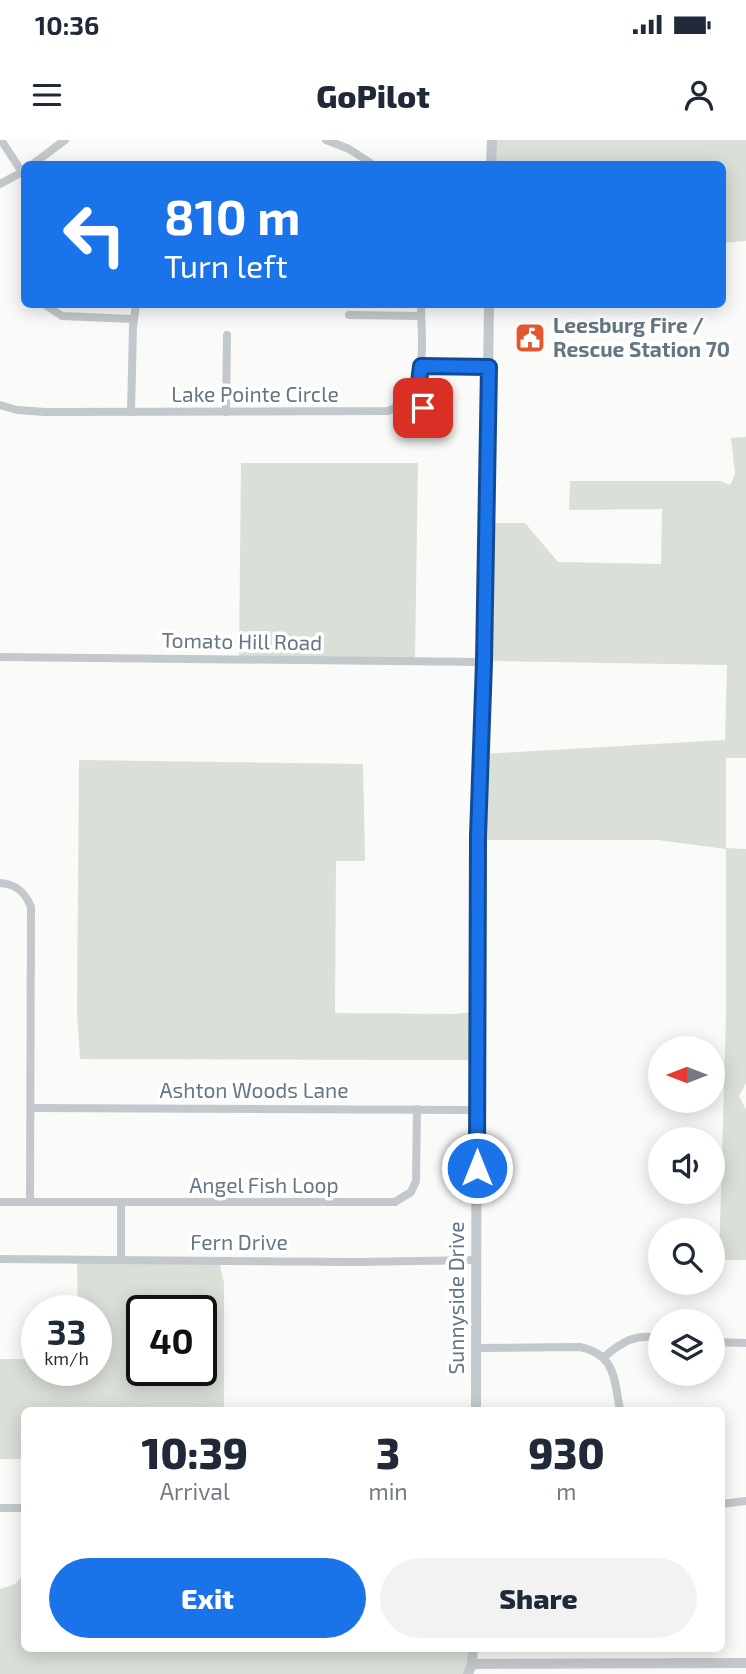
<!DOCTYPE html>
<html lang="en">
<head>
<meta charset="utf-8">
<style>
  :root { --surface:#fff; --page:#f2f2f3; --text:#1f2937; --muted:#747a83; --accent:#1a73e8 }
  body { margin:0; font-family:"Exo 2",sans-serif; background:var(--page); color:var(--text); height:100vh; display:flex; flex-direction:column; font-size:26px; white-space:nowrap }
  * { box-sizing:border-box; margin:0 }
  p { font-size:23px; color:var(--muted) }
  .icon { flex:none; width:38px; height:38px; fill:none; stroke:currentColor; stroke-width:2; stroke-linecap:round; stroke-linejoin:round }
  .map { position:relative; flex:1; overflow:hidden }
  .panel { position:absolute; left:21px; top:1267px; width:704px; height:245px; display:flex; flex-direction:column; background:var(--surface); border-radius:10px; box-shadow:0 4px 18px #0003 }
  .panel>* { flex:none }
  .guide { position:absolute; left:21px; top:21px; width:705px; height:147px; border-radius:10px; box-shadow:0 4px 18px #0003; background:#1a73e8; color:#fff; overflow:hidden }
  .needle { width:46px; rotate:270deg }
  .tools { position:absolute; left:648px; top:896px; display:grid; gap:14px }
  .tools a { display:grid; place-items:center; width:77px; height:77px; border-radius:50%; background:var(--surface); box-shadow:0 4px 18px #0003; font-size:35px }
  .speed { position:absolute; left:21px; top:1155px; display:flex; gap:14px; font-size:35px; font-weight:700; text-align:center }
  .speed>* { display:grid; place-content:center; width:91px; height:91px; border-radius:50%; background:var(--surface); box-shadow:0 4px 18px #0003; line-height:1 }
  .speed small { font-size:18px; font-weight:400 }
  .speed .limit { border:4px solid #111; border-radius:10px; background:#fff; color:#111 }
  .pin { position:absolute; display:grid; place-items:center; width:60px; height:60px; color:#fff; margin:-30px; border-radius:14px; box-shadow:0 4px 10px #0006 }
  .me { position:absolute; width:77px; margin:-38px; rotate:0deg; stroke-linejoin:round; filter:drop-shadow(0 0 5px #0008) }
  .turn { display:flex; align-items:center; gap:24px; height:147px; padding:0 28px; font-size:32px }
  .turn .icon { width:91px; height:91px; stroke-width:2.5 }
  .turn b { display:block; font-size:49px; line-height:60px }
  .eta { display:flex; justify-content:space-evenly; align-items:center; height:119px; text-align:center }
  .eta b { font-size:42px; font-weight:800; line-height:49px }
  .cta { display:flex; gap:14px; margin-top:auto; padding:14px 28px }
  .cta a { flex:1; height:80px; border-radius:42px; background:var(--accent); color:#fff; font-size:28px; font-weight:800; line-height:80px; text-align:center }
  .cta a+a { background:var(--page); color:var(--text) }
  .status { display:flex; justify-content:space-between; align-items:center; height:49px; padding:0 35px; background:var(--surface); direction:ltr }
  .status svg { height:19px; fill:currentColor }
  header { display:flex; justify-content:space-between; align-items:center; height:91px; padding:0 28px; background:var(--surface); font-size:32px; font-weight:800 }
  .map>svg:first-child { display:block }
  .green { fill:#dadfd7; fill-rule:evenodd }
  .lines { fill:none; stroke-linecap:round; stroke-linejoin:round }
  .minor { stroke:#c3c8cc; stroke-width:8 }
  .tertiary { stroke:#c3c8cc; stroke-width:10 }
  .route-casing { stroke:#114b97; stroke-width:18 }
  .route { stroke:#1a73e8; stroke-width:12 }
  .labels { text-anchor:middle; stroke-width:7; stroke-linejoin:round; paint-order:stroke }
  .poi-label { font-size:21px; font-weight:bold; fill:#657683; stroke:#fff; text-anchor:start }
  .street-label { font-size:21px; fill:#657683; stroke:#fff }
</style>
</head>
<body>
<div class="status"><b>10:36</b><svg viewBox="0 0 49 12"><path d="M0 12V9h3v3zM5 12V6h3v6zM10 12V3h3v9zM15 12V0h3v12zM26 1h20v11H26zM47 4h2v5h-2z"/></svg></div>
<header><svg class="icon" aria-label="menu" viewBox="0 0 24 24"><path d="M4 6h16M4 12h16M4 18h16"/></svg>GoPilot<svg class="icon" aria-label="person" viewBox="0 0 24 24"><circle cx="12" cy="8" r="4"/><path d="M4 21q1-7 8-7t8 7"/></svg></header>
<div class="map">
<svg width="746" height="1534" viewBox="0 0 746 1534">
  <rect width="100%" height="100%" fill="#fafaf8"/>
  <g class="green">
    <polygon points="496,0 746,0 746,101 723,103 723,24 495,24"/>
    <polygon points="746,297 746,618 726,618 726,708 746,709 746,943 739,956 746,970 746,1120 719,1120 726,875 726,709 658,700 481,700 484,614 725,600 727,525 488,521 490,383 525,383 558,422 661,424 662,369 569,370 570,341 720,341 730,345 735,334 731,298"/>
    <polygon points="241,323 418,323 415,520 239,516"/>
    <polygon points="79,620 363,624 365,721 336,721 335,873 455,874 473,872 473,920 80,919 77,871"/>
    <path d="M219,1121l5,22v127h-200v49h-24v-100h37v11h59v-59h-18l-1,-49zM142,1171h59v59h-59z"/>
    <polygon points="24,1435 24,1508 469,1509 467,1529 463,1534 0,1534 0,1449 15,1444"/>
  </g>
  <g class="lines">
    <g class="minor">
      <polyline points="1,0 24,35"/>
      <polyline points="326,0 349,9 372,24"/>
      <polyline points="33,24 65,0"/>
      <polyline points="0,44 24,31"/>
      <polyline points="44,164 62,176 133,179"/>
      <polyline points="349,175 421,176"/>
      <polyline points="421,226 489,227"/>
      <path d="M0,265l17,5 28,2 343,-1c43,-17 33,-68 33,-107"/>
      <polyline points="396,268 413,276 420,275 423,268 418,259 412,255"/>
      <polyline points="131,272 133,187 136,164"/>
      <polyline points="226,272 227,195"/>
      <polyline points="0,517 484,522"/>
      <path d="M0,743c16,1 25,9 31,24l-1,295"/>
      <polyline points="31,968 477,970"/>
      <polyline points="0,1062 395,1062 411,1052 416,1041 417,969"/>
      <polyline points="0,1119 358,1122 477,1120"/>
      <polyline points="121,1120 121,1063"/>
      <polyline points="712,1202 746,1203"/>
      <path d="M477,1208l103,-1c36,8 34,32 40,63"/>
      <path d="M604,1217c18,-15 31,-24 56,-19"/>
      <polyline points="721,1364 746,1361"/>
      <polyline points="0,1368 24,1368"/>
    </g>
    <g class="tertiary">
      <polyline points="491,24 492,0"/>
      <polyline points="476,1270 477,696 484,522 489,164"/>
      <polyline points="472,1524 746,1523"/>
      <polyline points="468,1534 472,1524 473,1508"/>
    </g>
  </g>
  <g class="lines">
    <g class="route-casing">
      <polyline id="route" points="423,268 412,255 419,242 421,226 489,227 484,522 478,696 477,1028"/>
    </g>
    <use href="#route" class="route"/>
  </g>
  <defs>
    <g id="civic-square" transform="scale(1.575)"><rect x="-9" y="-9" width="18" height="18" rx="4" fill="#e4572e" stroke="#fff"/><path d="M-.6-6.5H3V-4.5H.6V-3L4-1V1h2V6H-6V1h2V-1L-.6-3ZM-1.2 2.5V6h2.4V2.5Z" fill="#fff"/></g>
  </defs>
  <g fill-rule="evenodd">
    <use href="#civic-square" x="530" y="198"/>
  </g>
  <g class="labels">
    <g class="poi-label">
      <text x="553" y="193">Leesburg Fire /<tspan x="553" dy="24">Rescue Station 70</tspan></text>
    </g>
    <g class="street-label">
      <text x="255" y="262">Lake Pointe Circle</text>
      <text transform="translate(242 502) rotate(1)" y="7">Tomato Hill Road</text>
      <text x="254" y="958">Ashton Woods Lane</text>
      <text x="264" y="1053">Angel Fish Loop</text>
      <text x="239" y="1110">Fern Drive</text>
      <text transform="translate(457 1158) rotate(-90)" y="7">Sunnyside Drive</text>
    </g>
  </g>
</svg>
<div class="tools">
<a><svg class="needle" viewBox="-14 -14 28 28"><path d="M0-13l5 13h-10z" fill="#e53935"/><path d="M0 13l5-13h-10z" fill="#747a83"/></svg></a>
<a><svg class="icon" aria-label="sound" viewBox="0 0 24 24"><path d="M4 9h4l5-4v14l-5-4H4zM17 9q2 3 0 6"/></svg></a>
<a><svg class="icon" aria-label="search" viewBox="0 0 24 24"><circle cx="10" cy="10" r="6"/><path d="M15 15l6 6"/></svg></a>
<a><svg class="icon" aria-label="layers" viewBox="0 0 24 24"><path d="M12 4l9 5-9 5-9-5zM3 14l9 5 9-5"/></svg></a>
</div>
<div class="speed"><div>33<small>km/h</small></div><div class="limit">40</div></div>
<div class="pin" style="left:423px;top:268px;background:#d93025"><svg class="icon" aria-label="arrive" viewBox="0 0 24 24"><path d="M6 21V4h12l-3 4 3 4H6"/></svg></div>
<svg class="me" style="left:477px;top:1028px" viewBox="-20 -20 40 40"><circle r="17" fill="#1a73e8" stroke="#fff" stroke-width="3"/><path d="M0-11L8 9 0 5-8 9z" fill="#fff"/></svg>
<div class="guide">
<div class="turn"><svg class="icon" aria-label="left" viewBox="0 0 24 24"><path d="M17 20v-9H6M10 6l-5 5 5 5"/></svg><div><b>810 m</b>Turn left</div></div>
</div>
<section class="panel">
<div class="eta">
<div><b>10:39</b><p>Arrival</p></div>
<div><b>3</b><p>min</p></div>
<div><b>930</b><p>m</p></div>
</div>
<div class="cta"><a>Exit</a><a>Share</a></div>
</section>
</div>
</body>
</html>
